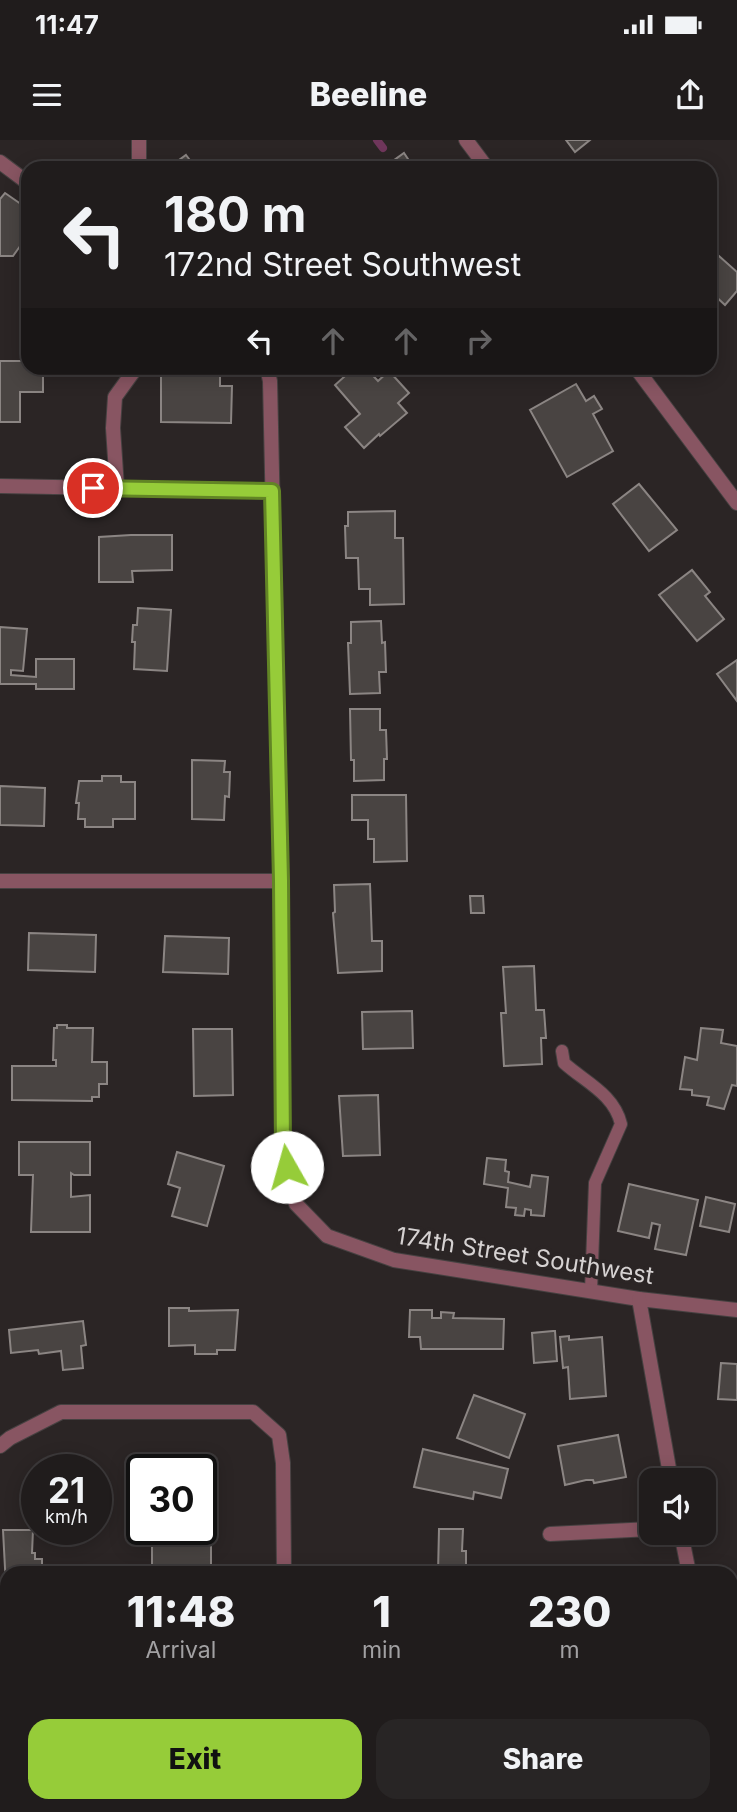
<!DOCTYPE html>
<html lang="en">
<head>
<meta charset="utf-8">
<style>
  :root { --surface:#201c1c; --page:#282525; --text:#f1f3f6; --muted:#a2a1a3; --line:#3d3a3b; --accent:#96cc39 }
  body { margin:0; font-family:Inter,sans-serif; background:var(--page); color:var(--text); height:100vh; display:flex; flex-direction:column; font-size:26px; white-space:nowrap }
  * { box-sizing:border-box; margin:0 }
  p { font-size:23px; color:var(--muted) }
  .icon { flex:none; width:38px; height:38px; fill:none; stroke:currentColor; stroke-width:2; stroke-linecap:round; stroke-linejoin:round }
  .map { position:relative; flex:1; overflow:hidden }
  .side { position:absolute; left:0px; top:1426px; width:738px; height:247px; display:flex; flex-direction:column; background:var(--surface); border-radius:21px 21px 0 0; box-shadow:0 4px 18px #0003,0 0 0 2px var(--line) }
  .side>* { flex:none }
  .top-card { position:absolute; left:21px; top:21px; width:696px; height:214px; border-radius:21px; box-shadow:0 4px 18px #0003,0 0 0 2px var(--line); background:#201c1c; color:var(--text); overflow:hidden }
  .tools { position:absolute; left:639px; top:1328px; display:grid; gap:14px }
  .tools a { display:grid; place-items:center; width:77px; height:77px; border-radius:14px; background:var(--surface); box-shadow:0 4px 18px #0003,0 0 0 2px var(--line); font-size:35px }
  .speed { position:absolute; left:21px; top:1314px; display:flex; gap:14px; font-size:35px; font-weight:700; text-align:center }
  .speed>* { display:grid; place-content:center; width:91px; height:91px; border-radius:50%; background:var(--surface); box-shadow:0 4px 18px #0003,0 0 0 2px var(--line); line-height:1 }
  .speed small { font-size:18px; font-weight:400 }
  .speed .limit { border:4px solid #111; border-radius:10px; background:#fff; color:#111 }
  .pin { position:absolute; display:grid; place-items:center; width:60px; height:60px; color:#fff; margin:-30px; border:4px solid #fff; border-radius:50%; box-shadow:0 2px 7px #0007 }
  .me { position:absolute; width:77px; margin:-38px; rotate:353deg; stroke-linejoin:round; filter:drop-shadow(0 0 5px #0008) }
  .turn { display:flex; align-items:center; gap:24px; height:147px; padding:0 28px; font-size:32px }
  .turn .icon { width:91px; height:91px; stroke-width:2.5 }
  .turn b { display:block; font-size:49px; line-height:60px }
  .lanes { display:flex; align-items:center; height:66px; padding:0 28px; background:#0003; justify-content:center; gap:35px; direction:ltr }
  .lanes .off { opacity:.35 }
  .eta { display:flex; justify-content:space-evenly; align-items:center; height:119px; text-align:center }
  .eta b { font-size:42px; font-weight:800; line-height:49px }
  .cta { display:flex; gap:14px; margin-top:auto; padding:14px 28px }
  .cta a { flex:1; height:80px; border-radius:21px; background:var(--accent); color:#111; font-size:28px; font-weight:800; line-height:80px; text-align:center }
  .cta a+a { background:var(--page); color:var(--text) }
  .status { display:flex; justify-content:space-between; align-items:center; height:49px; padding:0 35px; background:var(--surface); direction:ltr }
  .status svg { height:19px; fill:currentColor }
  header { display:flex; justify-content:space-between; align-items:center; height:91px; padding:0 28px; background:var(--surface); font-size:32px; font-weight:800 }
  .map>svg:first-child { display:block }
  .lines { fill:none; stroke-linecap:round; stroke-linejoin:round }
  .stream { stroke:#6f365b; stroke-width:8 }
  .building { fill:#494442; stroke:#8b8583; stroke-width:2 }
  .service-casing { stroke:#464141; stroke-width:14 }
  .minor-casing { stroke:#464141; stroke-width:16 }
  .service { stroke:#885562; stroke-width:12 }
  .minor { stroke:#885562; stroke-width:14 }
  .route-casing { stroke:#628525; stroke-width:18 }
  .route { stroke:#96cc39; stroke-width:12 }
  .labels { text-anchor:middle; stroke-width:7; stroke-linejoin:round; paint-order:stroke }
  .street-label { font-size:24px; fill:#d6d2d2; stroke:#2b2525 }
</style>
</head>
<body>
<div class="status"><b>11:47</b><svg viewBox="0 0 49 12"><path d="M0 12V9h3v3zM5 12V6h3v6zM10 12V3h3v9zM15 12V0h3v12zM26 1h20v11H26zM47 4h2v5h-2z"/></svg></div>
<header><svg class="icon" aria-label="menu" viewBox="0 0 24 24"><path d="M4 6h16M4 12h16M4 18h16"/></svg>Beeline<svg class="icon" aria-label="share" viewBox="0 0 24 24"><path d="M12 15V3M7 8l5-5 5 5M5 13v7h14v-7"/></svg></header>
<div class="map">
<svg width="737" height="1672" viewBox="0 0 737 1672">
  <rect width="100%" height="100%" fill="#2b2525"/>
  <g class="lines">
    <polyline class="stream" points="377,0 383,8"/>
  </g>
  <g class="building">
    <polygon points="566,0 590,0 575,12"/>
    <polygon points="404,13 414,28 383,28"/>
    <polygon points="186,15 196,28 168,28"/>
    <polygon points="5,53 28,69 28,75 25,80 28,82 28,95 13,116 0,116 0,59"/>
    <polygon points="710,108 737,132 737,151 725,165 712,153 710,155"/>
    <polygon points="0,221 28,221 28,228 43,228 43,252 20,252 20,282 0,282"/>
    <polygon points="354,228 366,228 378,241 389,231 409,253 398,263 407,273 380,296 379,294 364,308 345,287 360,274 335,245"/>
    <polygon points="161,232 220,233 220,246 232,246 231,283 161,282"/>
    <polygon points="576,244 586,261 594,256 602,269 593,274 613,311 567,337 530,270"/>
    <polygon points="639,344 677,390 649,411 613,364"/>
    <polygon points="395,371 395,398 403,398 404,464 370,465 370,449 359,449 358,418 346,418 345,386 348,386 348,372"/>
    <polygon points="131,395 172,395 172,430 132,431 133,442 99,442 99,397"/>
    <polygon points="692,430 710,452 705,456 724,479 697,501 659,455"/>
    <polygon points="138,468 171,470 167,531 134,529 135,502 132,502 133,485 137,485"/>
    <polygon points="381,481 382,503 385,502 386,532 379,532 380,553 350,554 348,503 351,503 351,482"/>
    <polygon points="0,487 27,489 23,531 11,530 11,535 36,537 36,519 74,519 74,549 36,549 36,544 0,544"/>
    <polygon points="737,520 737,561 717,534"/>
    <polygon points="350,569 380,569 380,590 386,590 387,619 384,619 384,640 354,641 354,620 351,620"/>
    <polygon points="192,620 225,621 224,632 230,632 229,657 225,656 224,680 192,679"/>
    <polygon points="102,636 121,636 121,642 135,642 135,679 113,679 113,687 85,687 85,679 78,679 79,663 76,663 79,641 102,641"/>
    <polygon points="0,646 45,648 44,686 0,685"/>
    <polygon points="352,655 406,655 407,721 374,722 374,699 368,699 368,680 352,680"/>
    <polygon points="370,744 372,801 382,801 382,831 338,833 333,773 335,772 334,745"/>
    <polygon points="470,756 483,756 484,773 471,773"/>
    <polygon points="29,793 96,795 95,832 28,830"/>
    <polygon points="165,796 229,798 228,834 163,832"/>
    <polygon points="534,826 536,870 544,870 546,898 541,898 542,924 504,926 501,873 506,873 503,827"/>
    <polygon points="412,871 413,908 363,909 362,872"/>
    <polygon points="57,885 67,885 67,888 93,888 92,922 107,922 107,944 99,944 99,957 92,957 92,961 12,960 12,926 56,926 56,920 53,920 54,888 57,888"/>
    <polygon points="701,888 723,890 721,903 737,906 737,946 732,945 724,969 707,965 709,957 692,955 692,950 680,949 685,917 697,920"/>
    <polygon points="193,889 232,889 233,955 194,956"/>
    <polygon points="378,955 380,1015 343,1016 339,956"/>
    <polygon points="19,1002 90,1002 90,1035 74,1035 71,1033 71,1057 90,1055 90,1092 31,1092 33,1035 19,1035"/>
    <polygon points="177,1012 224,1026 207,1086 172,1076 180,1048 168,1044"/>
    <polygon points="487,1018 506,1020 505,1031 509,1032 508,1042 530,1047 532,1035 548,1037 544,1076 531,1075 531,1070 525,1069 524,1076 515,1075 516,1068 506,1067 508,1048 484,1044"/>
    <polygon points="629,1044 698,1060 686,1115 655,1109 660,1085 652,1083 649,1098 618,1091"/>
    <polygon points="706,1057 735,1064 729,1092 700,1086"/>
    <polygon points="169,1168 189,1168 189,1171 238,1170 235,1210 217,1210 217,1214 195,1214 195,1205 169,1206"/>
    <polygon points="410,1170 432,1170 432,1178 441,1178 441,1172 454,1173 453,1178 504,1179 503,1209 421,1209 420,1197 409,1197"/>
    <polygon points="83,1181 86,1205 81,1206 83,1228 63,1230 61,1211 39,1214 38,1210 11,1213 9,1190"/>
    <polygon points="553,1191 555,1191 557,1221 534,1223 532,1193"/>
    <polygon points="569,1196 569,1200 602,1197 606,1256 570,1259 568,1227 563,1228 560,1197"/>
    <polygon points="721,1223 737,1224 737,1260 718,1259"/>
    <polygon points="474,1255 525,1274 509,1318 457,1298"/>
    <polygon points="618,1295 626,1337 594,1343 593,1340 586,1340 565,1345 558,1306"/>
    <polygon points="423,1309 508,1329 501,1358 474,1352 473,1359 414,1347"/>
    <polygon points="201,1358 211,1358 211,1433 160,1433 160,1425 152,1425 152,1404 145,1404 145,1390 201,1390"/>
    <polygon points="439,1389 463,1389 462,1411 466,1411 466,1433 438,1433"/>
    <polygon points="3,1390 33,1390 32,1413 35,1413 35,1419 42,1419 42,1433 7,1433 7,1466"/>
    <polygon points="405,1666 450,1666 447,1672 420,1672"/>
    <rect x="453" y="1666" width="31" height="6"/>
    <polygon points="590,1666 629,1666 629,1669 628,1672 591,1672"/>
  </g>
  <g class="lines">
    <g class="service-casing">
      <path id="service" d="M562,911l2,12c21,19 50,31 57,61l-26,59 -4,108"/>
    </g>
    <g class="minor-casing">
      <g id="minor">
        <polyline points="139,0 139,28"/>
        <polyline points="466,0 487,28"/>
        <polyline points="0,22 28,43"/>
        <polyline points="267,228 270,241 281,741 283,1009 296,1064 327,1096 394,1120 639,1159 737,1170"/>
        <polyline points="636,228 737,363"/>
        <polyline points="0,346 272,351"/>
        <polyline points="117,348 113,288 115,257 136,228"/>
        <polyline points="0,741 281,741"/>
        <polyline points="639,1159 671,1340"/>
        <polyline points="0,1306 10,1298 61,1272 253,1272 279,1295 283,1323 284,1433"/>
        <polyline points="681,1393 689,1433"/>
        <polyline points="550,1394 651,1389"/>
        <polyline points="732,1520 737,1520"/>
        <polyline points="285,1666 285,1672"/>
        <polyline points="716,1666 716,1672"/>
      </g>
    </g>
    <use href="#service" class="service"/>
    <use href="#minor" class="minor"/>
  </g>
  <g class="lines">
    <g class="route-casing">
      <polyline id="route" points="93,348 272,351 281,741 283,1009 287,1027"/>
    </g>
    <use href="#route" class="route"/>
  </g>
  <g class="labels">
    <g class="street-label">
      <text transform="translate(525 1116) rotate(9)" y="8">174th Street Southwest</text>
    </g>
  </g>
</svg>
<div class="tools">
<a><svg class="icon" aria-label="sound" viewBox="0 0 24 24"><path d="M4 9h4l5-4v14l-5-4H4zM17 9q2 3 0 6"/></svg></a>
</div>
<div class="speed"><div>21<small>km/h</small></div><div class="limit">30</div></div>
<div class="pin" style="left:93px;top:348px;background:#d93025"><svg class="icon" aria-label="arrive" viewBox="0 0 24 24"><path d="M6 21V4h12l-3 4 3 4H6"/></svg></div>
<svg class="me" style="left:287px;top:1027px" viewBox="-20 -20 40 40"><circle r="19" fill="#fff"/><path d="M0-13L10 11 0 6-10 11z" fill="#96cc39"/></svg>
<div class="top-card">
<div class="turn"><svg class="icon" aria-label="left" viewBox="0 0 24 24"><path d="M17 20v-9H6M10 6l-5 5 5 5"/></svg><div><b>180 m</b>172nd Street Southwest</div></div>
<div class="lanes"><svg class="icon" aria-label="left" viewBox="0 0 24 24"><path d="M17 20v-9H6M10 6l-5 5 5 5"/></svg><svg class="icon off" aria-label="ahead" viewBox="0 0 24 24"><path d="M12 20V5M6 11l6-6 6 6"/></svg><svg class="icon off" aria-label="ahead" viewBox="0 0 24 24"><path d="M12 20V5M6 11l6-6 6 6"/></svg><svg class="icon off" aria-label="right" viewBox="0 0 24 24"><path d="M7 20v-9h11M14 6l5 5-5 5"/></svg></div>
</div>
<section class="side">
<div class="eta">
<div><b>11:48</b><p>Arrival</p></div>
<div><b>1</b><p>min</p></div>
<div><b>230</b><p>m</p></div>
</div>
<div class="cta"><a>Exit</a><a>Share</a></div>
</section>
</div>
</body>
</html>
